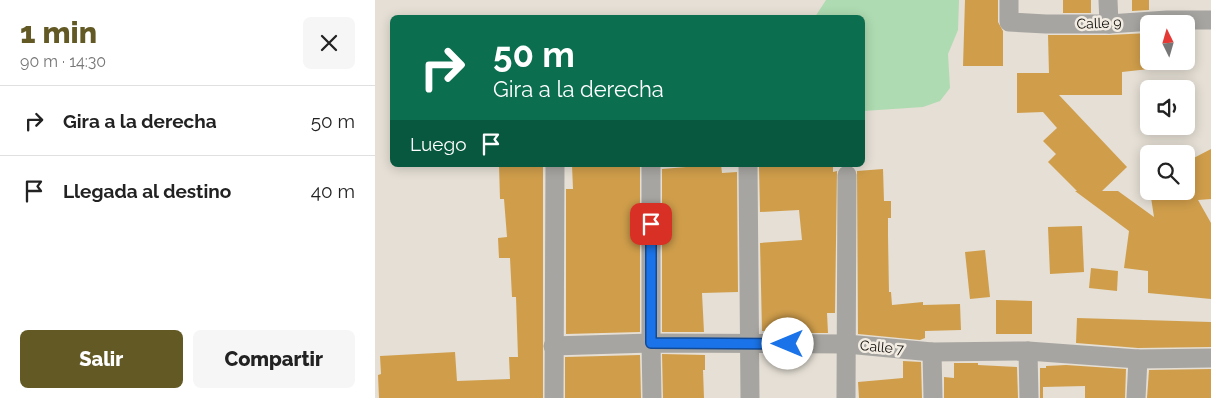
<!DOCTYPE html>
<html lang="es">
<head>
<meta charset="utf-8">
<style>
  :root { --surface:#fff; --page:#f6f6f6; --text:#222; --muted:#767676; --line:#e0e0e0; --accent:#625925 }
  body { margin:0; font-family:Raleway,sans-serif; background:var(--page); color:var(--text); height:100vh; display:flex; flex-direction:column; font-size:19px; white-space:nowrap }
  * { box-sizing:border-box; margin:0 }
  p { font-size:16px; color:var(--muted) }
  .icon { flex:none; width:28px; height:28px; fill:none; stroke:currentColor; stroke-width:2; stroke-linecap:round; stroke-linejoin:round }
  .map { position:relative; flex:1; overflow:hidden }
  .sheet { display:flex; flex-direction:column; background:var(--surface); width:375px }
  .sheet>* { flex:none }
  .top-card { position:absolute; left:15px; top:15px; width:475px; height:152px; border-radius:8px; box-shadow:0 2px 12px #0003; background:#0b6e4f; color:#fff; overflow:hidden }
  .needle { width:32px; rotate:355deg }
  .controls { position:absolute; left:765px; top:15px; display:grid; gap:10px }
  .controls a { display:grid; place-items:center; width:55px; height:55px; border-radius:8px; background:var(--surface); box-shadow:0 2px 12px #0003; font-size:25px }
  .pin { position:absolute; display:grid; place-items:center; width:42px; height:42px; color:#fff; margin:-21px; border-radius:10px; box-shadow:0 2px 8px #0006 }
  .me { position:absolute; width:55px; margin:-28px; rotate:270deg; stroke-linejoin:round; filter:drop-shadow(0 0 4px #0008) }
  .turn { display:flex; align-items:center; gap:18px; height:105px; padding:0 20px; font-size:22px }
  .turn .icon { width:65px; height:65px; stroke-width:2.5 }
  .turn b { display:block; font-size:35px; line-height:42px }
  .then { display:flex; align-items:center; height:48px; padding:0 20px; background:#0003; gap:10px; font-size:19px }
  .round { display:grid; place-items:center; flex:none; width:52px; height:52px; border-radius:8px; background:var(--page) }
  .summary { display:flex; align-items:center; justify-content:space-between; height:85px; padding:0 20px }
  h1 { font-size:30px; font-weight:800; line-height:38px; color:var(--accent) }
  .cta { display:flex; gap:10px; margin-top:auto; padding:10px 20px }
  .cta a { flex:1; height:58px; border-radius:8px; background:var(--accent); color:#fff; font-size:20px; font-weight:800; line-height:58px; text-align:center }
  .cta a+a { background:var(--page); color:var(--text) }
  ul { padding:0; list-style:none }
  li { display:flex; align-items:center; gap:15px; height:70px; padding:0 20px; border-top:1px solid var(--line) }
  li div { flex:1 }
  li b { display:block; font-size:19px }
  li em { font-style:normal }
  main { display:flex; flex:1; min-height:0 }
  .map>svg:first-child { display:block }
  .green { fill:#aedbb1 }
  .building { fill:#d09e4b }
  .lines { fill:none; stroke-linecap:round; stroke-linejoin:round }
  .street { stroke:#a7a5a1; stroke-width:19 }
  .route-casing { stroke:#114b97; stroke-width:12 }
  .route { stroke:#1a73e8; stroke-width:9 }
  .labels { text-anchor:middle; stroke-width:5; stroke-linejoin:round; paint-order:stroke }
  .street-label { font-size:14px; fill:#100e0a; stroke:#f2ece2 }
</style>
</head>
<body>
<main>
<section class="sheet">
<div class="summary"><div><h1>1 min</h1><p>90 m · 14:30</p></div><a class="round"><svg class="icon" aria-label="close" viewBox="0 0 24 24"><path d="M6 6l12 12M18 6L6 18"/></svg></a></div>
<ul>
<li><svg class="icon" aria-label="right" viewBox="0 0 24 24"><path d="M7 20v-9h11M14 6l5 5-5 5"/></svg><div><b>Gira a la derecha</b></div><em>50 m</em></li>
<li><svg class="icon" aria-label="arrive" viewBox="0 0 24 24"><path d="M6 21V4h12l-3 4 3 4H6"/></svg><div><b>Llegada al destino</b></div><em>40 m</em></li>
</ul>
<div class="cta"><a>Salir</a><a>Compartir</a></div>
</section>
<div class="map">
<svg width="836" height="398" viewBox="0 0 836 398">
  <rect width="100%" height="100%" fill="#e5dfd5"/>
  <polygon class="green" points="451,0 584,0 583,30 573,54 575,88 565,101 548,107 488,111 488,18 440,17"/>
  <g class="building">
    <polygon points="590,0 623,0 623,22 628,31 628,66 588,66"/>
    <rect x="688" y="0" width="28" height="13"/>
    <polygon points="757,0 774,0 774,10 757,11"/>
    <polygon points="774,33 774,69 747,72 747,95 684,95 752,167 727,191 743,191 779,217 775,191 811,191 811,162 836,149 836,199 823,200 836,223 836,299 773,293 773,271 749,268 754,231 700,191 702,191 673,162 681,154 668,141 682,128 668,112 642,113 642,73 674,73 673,35 734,35"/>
    <polygon points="124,165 168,165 168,398 4,398 3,375 6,374 5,356 80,352 82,381 135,379 134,357 143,357 141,297 137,297 135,258 124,258 123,238 132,237 129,199 125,199"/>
    <polygon points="197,165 223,165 223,167 265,165 265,332 191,334 191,189 198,189"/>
    <polygon points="336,165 346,165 347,173 362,172 363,292 327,293 329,332 287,332 287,169"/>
    <polygon points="398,165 458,165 458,172 462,171 460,313 452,313 453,333 424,333 424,330 387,331 385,243 427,240 424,210 385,212 384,167 398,167"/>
    <polygon points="508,169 509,201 516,201 516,218 513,218 513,236 514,292 516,292 517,305 548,302 548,305 585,304 586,330 550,331 550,338 545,340 483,334 482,171"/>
    <polygon points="707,226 709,272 675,274 673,227"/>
    <polygon points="610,250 615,297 595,299 590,252"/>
    <polygon points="716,268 743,271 742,291 714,288"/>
    <polygon points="621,300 657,301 657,334 621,334"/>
    <polygon points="702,318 836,322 836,347 763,348 701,343"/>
    <polygon points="287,354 330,355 330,370 328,370 329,398 288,398"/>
    <polygon points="265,355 266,398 190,398 190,357"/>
    <polygon points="528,361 546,362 547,398 484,398 483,382 528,378"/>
    <polygon points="579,363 603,363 603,365 642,367 643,398 569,398 569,377 579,378"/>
    <polygon points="691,365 751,369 750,398 710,398 710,386 668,387 668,398 665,398 665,368 671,368 671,366"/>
    <polygon points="836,369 836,398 772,398 774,370"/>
  </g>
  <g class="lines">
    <g class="street">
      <polyline points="634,0 634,22 671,24 734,24 792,20 836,20"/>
      <polyline points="733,0 734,24"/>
      <polyline points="276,165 276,343 277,398"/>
      <polyline points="373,165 375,398"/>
      <polyline points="178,346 276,343 472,344 557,352 653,351 763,359 836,358"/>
      <polyline points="653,351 654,398"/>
      <polyline points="557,352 558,398"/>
      <polyline points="179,398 180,165"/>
      <polyline points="471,398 472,175"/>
      <polyline points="761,398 763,359"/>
    </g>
  </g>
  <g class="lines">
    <g class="route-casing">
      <polyline id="route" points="276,224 276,343 413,344"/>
    </g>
    <use href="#route" class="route"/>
  </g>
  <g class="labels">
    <g class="street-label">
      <text transform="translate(724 23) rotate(-2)" y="5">Calle 9</text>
      <text transform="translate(507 347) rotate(5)" y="5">Calle 7</text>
    </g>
  </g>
</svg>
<div class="controls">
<a><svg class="needle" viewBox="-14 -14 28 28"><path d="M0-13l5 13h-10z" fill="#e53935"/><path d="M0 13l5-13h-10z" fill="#767676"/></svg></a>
<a><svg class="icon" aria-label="sound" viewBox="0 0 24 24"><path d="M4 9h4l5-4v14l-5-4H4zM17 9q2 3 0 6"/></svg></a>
<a><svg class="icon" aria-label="search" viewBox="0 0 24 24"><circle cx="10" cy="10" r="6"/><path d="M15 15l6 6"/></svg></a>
</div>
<div class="pin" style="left:276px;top:224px;background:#d93025"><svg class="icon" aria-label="arrive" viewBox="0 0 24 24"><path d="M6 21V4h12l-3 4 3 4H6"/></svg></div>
<svg class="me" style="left:413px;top:344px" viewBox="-20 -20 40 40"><circle r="19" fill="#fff"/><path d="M0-13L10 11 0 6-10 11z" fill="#1a73e8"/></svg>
<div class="top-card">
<div class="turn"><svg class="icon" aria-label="right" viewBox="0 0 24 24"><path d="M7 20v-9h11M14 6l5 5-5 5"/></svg><div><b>50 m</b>Gira a la derecha</div></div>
<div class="then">Luego<svg class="icon" aria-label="arrive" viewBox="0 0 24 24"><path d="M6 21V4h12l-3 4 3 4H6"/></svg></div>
</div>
</div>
</main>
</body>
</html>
